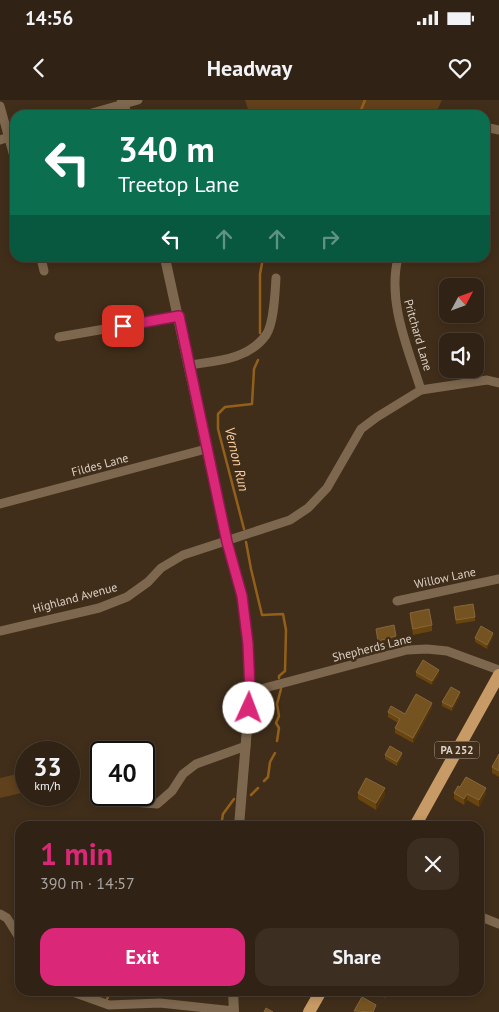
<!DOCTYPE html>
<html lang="en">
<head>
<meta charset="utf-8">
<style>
  :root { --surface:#302214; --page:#3c2f22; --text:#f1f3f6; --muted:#a8a4a0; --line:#4b3f34; --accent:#db2777 }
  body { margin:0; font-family:"PT Sans",sans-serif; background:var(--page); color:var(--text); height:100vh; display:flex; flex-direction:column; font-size:19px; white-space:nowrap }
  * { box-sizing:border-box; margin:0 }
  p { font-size:16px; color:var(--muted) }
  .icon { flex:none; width:28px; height:28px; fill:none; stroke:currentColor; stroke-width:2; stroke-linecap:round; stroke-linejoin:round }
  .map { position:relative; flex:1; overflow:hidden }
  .details { position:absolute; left:15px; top:721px; width:469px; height:175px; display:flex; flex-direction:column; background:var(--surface); border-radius:15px; box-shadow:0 2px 8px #0003,0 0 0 1px var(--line) }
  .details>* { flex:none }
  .top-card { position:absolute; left:10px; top:10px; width:480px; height:152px; border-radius:15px; box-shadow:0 2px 8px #0003,0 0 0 1px var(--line); background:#0b6e4f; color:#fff; overflow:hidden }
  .needle { width:32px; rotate:49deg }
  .buttons { position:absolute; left:439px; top:178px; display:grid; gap:10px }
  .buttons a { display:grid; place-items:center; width:45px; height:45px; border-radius:10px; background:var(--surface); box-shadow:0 2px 8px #0003,0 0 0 1px var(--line); font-size:25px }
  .speed { position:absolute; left:15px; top:641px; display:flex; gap:10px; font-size:25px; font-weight:700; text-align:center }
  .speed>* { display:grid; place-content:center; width:65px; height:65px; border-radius:50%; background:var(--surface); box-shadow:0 2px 8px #0003,0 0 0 1px var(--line); line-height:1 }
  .speed small { font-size:12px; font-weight:400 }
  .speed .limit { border:2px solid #111; border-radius:8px; background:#fff; color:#111 }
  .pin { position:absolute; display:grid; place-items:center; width:42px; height:42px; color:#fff; margin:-21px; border-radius:10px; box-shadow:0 2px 8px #0006 }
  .me { position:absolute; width:55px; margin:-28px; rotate:2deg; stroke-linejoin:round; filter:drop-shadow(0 0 4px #0008) }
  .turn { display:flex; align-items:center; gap:18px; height:105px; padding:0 25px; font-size:22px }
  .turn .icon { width:65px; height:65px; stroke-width:2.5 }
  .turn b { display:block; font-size:35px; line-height:42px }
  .lanes { display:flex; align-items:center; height:48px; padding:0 25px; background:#0003; justify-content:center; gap:25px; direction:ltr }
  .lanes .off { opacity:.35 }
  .round { display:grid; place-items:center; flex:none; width:52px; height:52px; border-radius:15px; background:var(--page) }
  .summary { display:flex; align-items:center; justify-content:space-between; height:85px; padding:0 25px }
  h1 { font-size:30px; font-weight:800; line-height:38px; color:var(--accent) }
  .primary-button { display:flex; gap:10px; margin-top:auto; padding:10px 25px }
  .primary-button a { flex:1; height:58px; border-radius:15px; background:var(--accent); color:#fff; font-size:20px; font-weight:800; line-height:58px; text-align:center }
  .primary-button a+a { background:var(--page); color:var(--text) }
  .status { display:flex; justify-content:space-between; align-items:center; height:35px; padding:0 25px; background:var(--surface); direction:ltr }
  .status svg { height:14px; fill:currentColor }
  header { display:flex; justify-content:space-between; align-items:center; height:65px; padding:0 25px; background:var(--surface); font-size:22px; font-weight:800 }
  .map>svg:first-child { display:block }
  .green { fill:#60411c }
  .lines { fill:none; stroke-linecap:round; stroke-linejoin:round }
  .stream { stroke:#93601b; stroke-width:2.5 }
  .minor { stroke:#7d674e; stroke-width:9 }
  .tertiary { stroke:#7d674e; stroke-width:10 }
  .primary { stroke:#c89a65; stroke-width:12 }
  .wall { fill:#68440e }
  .shaded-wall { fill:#53350a }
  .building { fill:#745321; stroke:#84673b }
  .route-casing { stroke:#8e194d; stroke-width:12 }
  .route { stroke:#db2777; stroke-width:9 }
  .labels { text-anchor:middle; stroke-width:5; stroke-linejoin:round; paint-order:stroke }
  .shield { fill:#402e1a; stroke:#ada092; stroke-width:1 }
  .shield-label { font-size:11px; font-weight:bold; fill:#dcd1c5 }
  .street-label { font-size:12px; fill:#dcd1c5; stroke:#402e1a }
  .water-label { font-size:14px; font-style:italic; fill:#fbce9e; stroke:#402e1a }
</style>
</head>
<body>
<div class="status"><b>14:56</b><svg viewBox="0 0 49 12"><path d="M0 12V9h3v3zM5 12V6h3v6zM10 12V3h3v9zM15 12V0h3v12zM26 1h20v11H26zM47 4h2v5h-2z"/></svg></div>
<header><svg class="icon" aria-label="back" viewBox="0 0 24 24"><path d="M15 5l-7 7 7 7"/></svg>Headway<svg class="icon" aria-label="heart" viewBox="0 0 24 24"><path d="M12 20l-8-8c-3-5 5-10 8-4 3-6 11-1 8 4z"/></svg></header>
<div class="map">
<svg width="499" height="912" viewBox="0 0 499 912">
  <rect width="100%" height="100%" fill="#402e1a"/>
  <g class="green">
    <polygon points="245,0 442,0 435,15 250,15"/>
    <polygon points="26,672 26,692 0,698 0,678"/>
  </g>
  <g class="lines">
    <g class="stream">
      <polyline points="359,15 365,0"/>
      <polyline points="260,233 260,174 263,158"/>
      <polyline points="244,429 218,329 218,314 225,307 252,304 254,269 258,260"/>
      <polyline points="246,442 251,469 262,515 283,514 286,530 285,571 279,576 279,578"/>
      <polyline points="277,641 279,628 276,623 279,616 277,604 281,589"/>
      <polyline points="264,681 268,677 270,662 275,653"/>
      <polyline points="251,695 258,688"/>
      <polyline points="221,726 223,714 234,699"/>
      <polyline points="106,901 111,891"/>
    </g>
    <g class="minor">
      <polyline points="0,6 15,60"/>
      <polyline points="85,15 138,0"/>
      <polyline points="485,27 499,30"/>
      <polyline points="0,40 15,35"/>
      <polyline points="41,158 44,171"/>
      <path d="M398,158c-11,44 10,90 23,132"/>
      <polyline points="59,237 179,216"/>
      <path d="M189,265c27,-4 59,-5 77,-30 8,-11 9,-42 10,-57"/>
      <polyline points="0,404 206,349"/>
      <polyline points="397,501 499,479"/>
      <polyline points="0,531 99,508 127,497 148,482 161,468 183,455 290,420 308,408 327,388 361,329 377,317 421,290 487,280 499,283"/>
      <polyline points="250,592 407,550 427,549 447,551 499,570"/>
      <polyline points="133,702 157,704 172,691 183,674 196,664 246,646"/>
      <polyline points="0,814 7,818 20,839"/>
      <polyline points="479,816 499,824"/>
      <polyline points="70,891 109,905 160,903 234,911"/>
    </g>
    <g class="tertiary">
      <polyline points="122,0 127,15"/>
      <polyline points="165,158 227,442 242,496 248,544 250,592 239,726"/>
      <polyline points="233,891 234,912"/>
    </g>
    <g class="primary">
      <polyline points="415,726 499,575"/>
      <polyline points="309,912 321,891"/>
    </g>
  </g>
  <g class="wall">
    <polygon points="454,507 475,517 475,521 456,524"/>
    <polygon points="410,513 432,525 432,531 413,535 410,519"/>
    <polygon points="493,537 487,549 475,542 475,538"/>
    <polygon points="416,572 439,574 432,585 416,576"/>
    <polygon points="460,596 452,611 442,606 442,602"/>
    <polygon points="432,608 413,643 395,633 395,628 398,623 388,617 388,612 405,614"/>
    <polygon points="499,654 499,677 492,673 492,667"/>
    <polygon points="385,655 402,657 397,666 385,659"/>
    <polygon points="460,687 486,694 479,707 467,700 464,705 454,699 454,693"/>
    <polygon points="358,693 385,695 376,710 358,699"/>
    <polygon points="374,891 389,891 385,898"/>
  </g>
  <g class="shaded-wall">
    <polygon points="493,533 493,537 487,549 487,545"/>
    <polygon points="396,536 396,541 378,545 378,541"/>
    <polygon points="439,570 439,574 432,585 432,581"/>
    <polygon points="460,592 460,596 452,611 452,607"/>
    <polygon points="432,603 432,608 413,643 413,638"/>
    <polygon points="402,653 402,657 397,666 397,662"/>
    <polygon points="385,688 385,695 376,710 376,703"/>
    <polygon points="486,688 486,694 479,707 479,700"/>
    <polygon points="467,694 467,700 464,705 464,699"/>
    <polygon points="386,891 389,891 385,898 385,894"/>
  </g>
  <g class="building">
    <polygon points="473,504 475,517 456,520 454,507"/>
    <polygon points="429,509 432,525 413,529 410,513"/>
    <polygon points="394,525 396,536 378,541 376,529"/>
    <polygon points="481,526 493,533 487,545 475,538"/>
    <polygon points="423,560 439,570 432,581 416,572"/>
    <polygon points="451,587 460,592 452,607 442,602"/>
    <polygon points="416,594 432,603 413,638 395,628 400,619 388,612 391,606 405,614"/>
    <polygon points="390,646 402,653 397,662 385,655"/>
    <polygon points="499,654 499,671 492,667"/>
    <polygon points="466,677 486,688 479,700 467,694 464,699 454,693 458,686 460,687"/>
    <polygon points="366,678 385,688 376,703 358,693"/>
    <polygon points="359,723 364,726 357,726"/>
    <polygon points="456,724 466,726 456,726"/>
    <polygon points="362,897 376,905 373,912 354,911"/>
    <polygon points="266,908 273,912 264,912"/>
  </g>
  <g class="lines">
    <g class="route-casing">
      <polyline id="route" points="123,226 179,216 227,442 242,496 248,544 250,592 249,608"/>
    </g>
    <use href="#route" class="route"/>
  </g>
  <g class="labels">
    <rect class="shield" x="434.5" y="641.5" width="45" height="17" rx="4"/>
    <g class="shield-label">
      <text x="457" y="654">PA 252</text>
    </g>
    <g class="street-label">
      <text transform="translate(418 235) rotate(74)" y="4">Pritchard Lane</text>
      <text transform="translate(100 365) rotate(-15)" y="4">Fildes Lane</text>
      <text transform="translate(445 478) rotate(-12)" y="4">Willow Lane</text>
      <text transform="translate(75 498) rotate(-15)" y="4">Highland Avenue</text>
      <text transform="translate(372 548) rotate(-14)" y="4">Shepherds Lane</text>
    </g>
    <g class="water-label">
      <text transform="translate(237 359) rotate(77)" y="5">Vernon Run</text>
    </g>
  </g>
</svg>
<div class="buttons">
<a><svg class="needle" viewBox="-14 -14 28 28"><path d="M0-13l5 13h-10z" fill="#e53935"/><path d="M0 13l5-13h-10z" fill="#a8a4a0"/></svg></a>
<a><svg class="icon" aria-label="sound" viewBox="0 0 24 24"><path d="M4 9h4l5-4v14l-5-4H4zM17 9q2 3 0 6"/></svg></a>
</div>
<div class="speed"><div>33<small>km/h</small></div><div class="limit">40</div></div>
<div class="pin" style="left:123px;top:226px;background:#d93025"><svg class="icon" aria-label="arrive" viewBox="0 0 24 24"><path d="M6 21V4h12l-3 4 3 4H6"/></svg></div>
<svg class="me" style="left:249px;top:608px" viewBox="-20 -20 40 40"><circle r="19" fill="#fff"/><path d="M0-13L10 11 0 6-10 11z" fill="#db2777"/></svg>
<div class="top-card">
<div class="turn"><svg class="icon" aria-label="left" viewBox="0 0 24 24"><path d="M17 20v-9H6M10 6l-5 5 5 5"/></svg><div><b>340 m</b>Treetop Lane</div></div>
<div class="lanes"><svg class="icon" aria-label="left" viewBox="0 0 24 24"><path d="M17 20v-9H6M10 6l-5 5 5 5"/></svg><svg class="icon off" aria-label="ahead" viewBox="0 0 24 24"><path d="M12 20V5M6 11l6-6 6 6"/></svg><svg class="icon off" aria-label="ahead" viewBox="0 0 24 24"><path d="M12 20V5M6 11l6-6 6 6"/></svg><svg class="icon off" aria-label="right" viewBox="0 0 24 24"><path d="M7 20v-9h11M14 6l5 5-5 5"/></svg></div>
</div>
<section class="details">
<div class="summary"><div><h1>1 min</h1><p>390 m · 14:57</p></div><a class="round"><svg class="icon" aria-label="close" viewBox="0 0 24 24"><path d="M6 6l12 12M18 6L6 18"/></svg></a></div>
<div class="primary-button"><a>Exit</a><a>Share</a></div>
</section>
</div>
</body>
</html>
